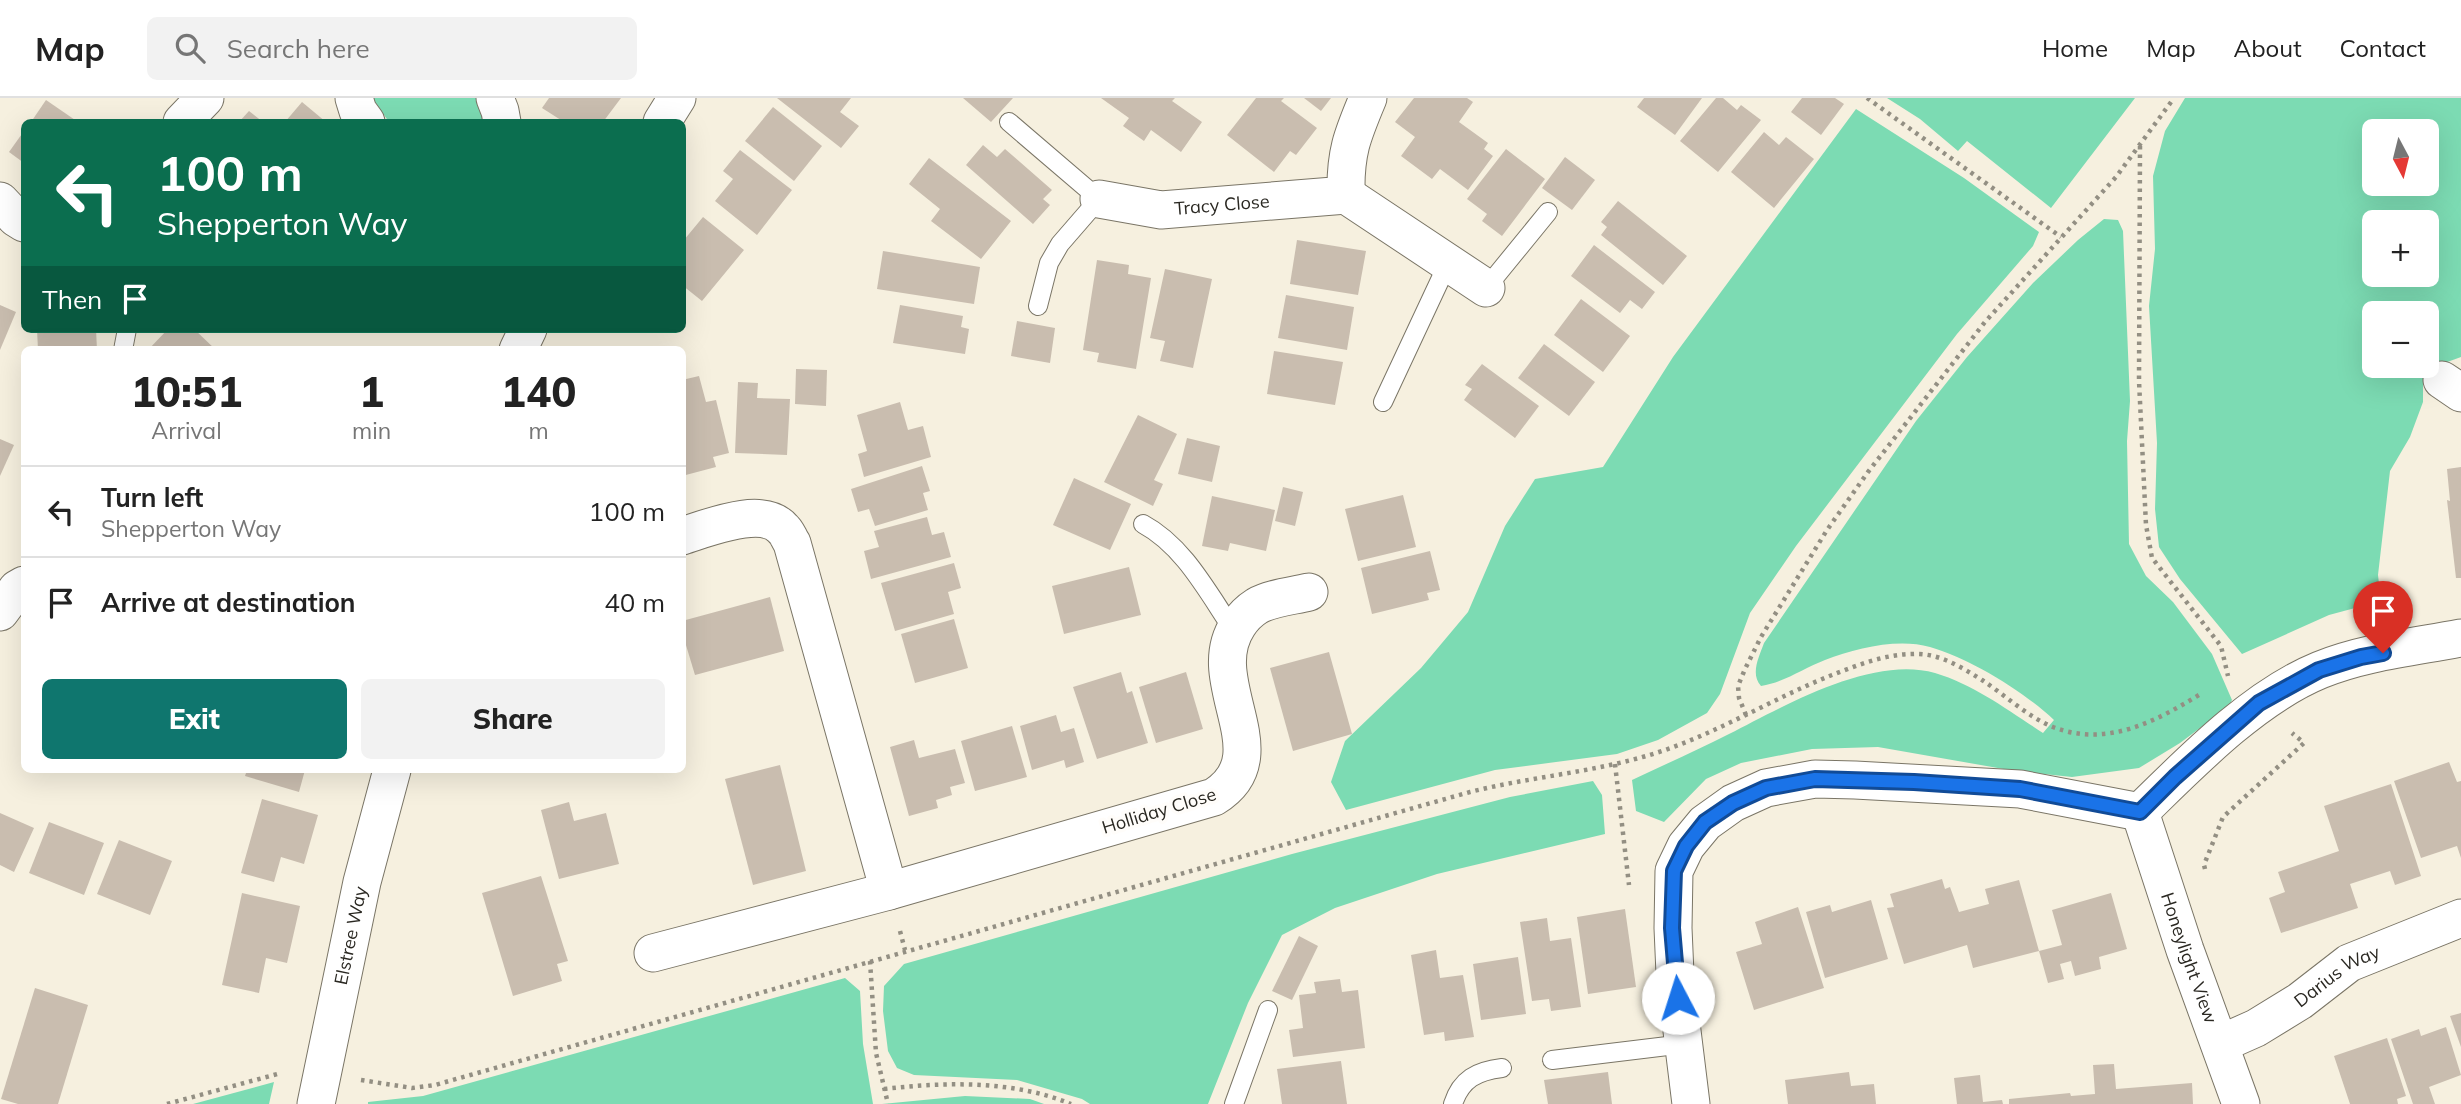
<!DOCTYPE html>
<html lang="en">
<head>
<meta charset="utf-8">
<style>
  :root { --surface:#fff; --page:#f2f2f2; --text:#222; --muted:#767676; --line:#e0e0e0; --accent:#0f766e }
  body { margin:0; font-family:Mulish,sans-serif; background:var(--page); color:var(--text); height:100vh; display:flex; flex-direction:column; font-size:26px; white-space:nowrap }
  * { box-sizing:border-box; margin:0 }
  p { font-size:23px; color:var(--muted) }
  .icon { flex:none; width:38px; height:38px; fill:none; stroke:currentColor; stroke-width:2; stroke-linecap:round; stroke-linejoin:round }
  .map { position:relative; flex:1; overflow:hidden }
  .panel { position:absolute; left:21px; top:248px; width:665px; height:427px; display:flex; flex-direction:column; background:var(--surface); border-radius:10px; box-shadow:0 7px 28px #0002 }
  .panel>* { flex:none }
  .guide { position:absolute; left:21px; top:21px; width:665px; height:214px; border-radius:10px; box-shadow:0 7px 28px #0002; background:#0b6e4f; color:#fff; overflow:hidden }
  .needle { width:46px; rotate:173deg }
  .controls { position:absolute; left:2362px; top:21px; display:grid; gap:14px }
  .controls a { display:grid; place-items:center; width:77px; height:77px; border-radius:10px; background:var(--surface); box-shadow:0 7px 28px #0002; font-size:35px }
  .pin { position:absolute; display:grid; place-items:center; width:60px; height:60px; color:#fff; margin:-72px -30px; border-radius:50% 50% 50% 0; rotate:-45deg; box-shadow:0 0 7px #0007 }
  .pin .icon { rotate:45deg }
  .me { position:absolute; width:77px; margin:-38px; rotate:355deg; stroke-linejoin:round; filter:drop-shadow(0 0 5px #0008) }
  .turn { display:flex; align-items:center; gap:24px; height:147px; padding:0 21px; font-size:32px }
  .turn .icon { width:91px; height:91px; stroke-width:2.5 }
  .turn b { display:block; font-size:49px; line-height:60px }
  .then { display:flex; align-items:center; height:66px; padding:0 21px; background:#0003; gap:14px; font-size:26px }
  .eta { display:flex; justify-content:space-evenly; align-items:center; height:119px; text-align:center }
  .eta b { font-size:42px; font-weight:800; line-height:49px }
  .button { display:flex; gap:14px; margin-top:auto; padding:14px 21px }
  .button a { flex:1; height:80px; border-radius:10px; background:var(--accent); color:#fff; font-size:28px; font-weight:800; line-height:80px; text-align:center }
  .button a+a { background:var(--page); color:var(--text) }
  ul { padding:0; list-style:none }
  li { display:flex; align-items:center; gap:21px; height:91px; padding:0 21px; border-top:2px solid var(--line) }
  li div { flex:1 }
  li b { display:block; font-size:26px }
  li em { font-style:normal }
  header { display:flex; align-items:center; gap:42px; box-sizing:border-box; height:98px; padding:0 35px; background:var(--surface); border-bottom:2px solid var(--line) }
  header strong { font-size:33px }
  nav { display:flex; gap:38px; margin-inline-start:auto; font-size:24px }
  .search { width:490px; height:63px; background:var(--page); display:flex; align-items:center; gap:18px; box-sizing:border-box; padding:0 24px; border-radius:10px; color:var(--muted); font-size:26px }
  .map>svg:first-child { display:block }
  .green { fill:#7cdbb3; fill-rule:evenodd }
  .building { fill:#c9bdaf }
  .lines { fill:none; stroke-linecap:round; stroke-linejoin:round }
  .service-casing { stroke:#7a7566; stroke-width:20 }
  .minor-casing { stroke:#7a7566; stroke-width:39 }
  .path { stroke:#938f83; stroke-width:4.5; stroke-dasharray:3.5 5; stroke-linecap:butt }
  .service { stroke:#fff; stroke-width:18 }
  .minor { stroke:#fff; stroke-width:37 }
  .route-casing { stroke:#114b97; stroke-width:18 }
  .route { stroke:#1a73e8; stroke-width:12 }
  .labels { text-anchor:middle; stroke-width:7; stroke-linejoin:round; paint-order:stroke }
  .street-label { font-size:18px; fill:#2a2822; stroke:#fffdfa }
</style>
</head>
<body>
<header>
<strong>Map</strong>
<div class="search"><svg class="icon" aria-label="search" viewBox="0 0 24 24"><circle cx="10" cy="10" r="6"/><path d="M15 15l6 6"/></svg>Search here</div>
<nav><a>Home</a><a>Map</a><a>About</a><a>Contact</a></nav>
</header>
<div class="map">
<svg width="2461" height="1006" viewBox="0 0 2461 1006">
  <rect width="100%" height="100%" fill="#f6f0df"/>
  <g class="green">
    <polygon points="372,0 476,0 488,24 389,24"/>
    <polygon points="1887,0 2135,0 2051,110 1967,43 1958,53 1920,21"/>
    <path d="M2185,0h276v259l-22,8 -16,19v18l-13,35 -20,34 -12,104 3,26 -52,14 -87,39 -62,-75 -21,-32 -4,-38 2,-66 -8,-137 6,-57 -2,-73 12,-45zM2375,33h52v53h-52zM2375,124h52v53h-52zM2375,215h52v53h-52z"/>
    <polygon points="1856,11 1964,80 2039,134 2033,148 1957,236 1796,448 1750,515 1720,596 1707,615 1658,642 1617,656 1495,672 1346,712 1331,684 1345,643 1421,570 1468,514 1505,428 1535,381 1603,369 1673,259"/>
    <path d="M2104,121l14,1 5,11 7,170 -3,40 2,103 17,32 27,26 39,52 20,46 -4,7 -48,36 -41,25 -67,9 -57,-6 -137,-24 -66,2 -71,14 -35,16 -42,43 -28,-11 -4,-31c32,-15 65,-30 97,-46 55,-28 143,-79 206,-61 40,12 74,38 108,60l11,-13c-31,-29 -83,-61 -124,-73 -32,-9 -74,1 -105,13 -21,8 -40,22 -64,26 -11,-12 -2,-29 3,-43l152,-222 51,-64 66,-74 45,-43z"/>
    <polygon points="1593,683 1602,697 1605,736 1437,776 1335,810 1282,837 1248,905 1208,1006 1090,1006 1082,1001 1017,982 914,977 897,970 888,953 883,913 884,888 904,866 1292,756 1510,699"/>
    <polygon points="845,880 860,893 863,946 873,1006 368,1006 368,1004 423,998"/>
    <polygon points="274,984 269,1006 193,1006"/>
    <polygon points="965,998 1030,1001 1044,1006 882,1006"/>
  </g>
  <g class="building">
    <polygon points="549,0 621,0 603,24 564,24 542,10"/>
    <polygon points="777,0 851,0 840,14 859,28 841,50"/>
    <polygon points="963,0 1013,0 991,24"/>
    <polygon points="1101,0 1175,0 1172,3 1202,24 1181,54 1151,32 1144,43 1123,28 1129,20"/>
    <polygon points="1256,0 1284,0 1281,3 1317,30 1296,57 1290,53 1274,74 1227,37"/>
    <polygon points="1304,0 1331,0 1321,13"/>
    <polygon points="1414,0 1467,0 1473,4 1459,24 1488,45 1484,51 1493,58 1468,92 1440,71 1432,81 1401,58 1415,39 1395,24"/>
    <polygon points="1644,0 1702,0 1675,37 1637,9"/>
    <polygon points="1716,0 1723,0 1737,12 1741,7 1761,22 1718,74 1680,43"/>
    <polygon points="1802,0 1835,0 1844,6 1821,37 1791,14"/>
    <polygon points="46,2 78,24 31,24"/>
    <polygon points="302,4 326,24 285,24"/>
    <polygon points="773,9 822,48 794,83 745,43"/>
    <polygon points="249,13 263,24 239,24"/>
    <polygon points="24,33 24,65 9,54"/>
    <polygon points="1764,34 1779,47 1786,39 1814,61 1774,110 1731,74"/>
    <polygon points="983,47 997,59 1005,51 1052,92 1043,101 1050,107 1033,126 966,67"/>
    <polygon points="1506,51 1545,81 1502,138 1482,123 1487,116 1467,101"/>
    <polygon points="740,52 792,92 757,137 715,103 733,81 723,73"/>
    <polygon points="1565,59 1595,82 1572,112 1542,90"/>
    <polygon points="929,60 1011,123 981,161 931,123 940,111 909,86"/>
    <polygon points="1618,103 1687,158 1663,187 1601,137 1607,129 1601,124"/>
    <polygon points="703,119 744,152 702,203 682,187 682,141 684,142"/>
    <polygon points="1297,142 1366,153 1358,197 1290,186"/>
    <polygon points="1594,147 1655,194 1642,211 1630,202 1620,215 1571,178"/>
    <polygon points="883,153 980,169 974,206 877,191"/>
    <polygon points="1097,162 1129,167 1128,176 1151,180 1136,271 1097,264 1099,255 1083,252"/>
    <polygon points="1165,171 1212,181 1193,270 1160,263 1165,243 1150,240"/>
    <polygon points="1286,197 1354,209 1347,252 1278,240"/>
    <polygon points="1581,201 1630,238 1603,274 1554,237"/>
    <polygon points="0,207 16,214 0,252"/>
    <polygon points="900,207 963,218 961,229 969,231 965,256 893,245"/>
    <polygon points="1017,223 1055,230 1050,265 1011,258"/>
    <polygon points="37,231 96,231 97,252 38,252"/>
    <polygon points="168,231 194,231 216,252 148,252"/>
    <polygon points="1544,246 1595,284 1569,318 1518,280"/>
    <polygon points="1274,253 1343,264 1335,307 1267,296"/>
    <polygon points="1482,266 1539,308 1515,340 1464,302 1472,291 1465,287"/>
    <polygon points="796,271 827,272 826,308 795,306"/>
    <polygon points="699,278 706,304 716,302 729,355 713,359 716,369 682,378 682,282"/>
    <polygon points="738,284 758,285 757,300 790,301 787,357 735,355"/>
    <polygon points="900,304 908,332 923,328 931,359 864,379 858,356 867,353 857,317"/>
    <polygon points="1138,317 1177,336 1154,382 1163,386 1153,408 1104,384"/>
    <polygon points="1187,340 1220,348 1212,384 1178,376"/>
    <polygon points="0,341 14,347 0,378"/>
    <polygon points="922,368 930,393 923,395 928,412 875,428 869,411 858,414 851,391"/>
    <polygon points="2461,369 2461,480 2456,480 2447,402 2450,403 2447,371"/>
    <polygon points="1074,380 1131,406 1110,452 1053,427"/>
    <polygon points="1283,389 1303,394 1295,428 1275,423"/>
    <polygon points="1403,397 1416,449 1358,463 1345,411"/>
    <polygon points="1212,398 1275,412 1266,453 1230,445 1228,453 1202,448"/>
    <polygon points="927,419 932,437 944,434 951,459 871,481 864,453 879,449 874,433"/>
    <polygon points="1430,453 1440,492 1427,495 1429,502 1372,516 1361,470"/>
    <polygon points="954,465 961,490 948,494 954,516 895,533 881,485"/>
    <polygon points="1129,469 1141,517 1064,536 1052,488"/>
    <polygon points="770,499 784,553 695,577 682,534 682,523"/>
    <polygon points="954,521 968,570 915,585 901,536"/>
    <polygon points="1329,554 1352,636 1293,653 1270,570"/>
    <polygon points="1121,574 1127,595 1132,593 1148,645 1097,661 1073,589"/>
    <polygon points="1186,574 1203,631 1156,645 1139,589"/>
    <polygon points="1056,617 1061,634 1074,630 1084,664 1066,670 1064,662 1032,672 1020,628"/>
    <polygon points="1012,628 1027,679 975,693 961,643"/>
    <polygon points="914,642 919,660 955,651 965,685 950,689 952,697 936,702 938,710 909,718 890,649"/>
    <polygon points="2449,664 2457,684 2461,683 2461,760 2457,748 2421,760 2394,683"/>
    <polygon points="780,667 806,773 753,787 725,681"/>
    <polygon points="247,672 305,672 299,694 245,678"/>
    <polygon points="2391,686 2421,778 2395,787 2390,773 2350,786 2358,810 2281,835 2269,800 2285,794 2278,774 2339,753 2324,708"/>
    <polygon points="262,701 318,717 304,766 281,759 274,784 241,775"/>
    <polygon points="569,704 574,723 606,715 619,766 559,781 541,712"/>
    <polygon points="0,715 34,730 14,774 0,767"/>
    <polygon points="49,724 104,745 84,797 29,775"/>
    <polygon points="119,742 172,763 150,817 97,796"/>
    <polygon points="541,778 568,863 557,866 562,883 513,898 482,795"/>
    <polygon points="1942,781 1945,791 1950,789 1959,814 1989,806 1985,791 2019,782 2039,853 1973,870 1967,847 1904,866 1887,810 1894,809 1890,796"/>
    <polygon points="242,795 300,808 287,865 266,860 259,895 222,887"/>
    <polygon points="2111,795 2127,851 2099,859 2101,871 2075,878 2071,863 2060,866 2064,881 2048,885 2039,853 2062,847 2052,812"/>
    <polygon points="1871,802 1888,861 1825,880 1806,814 1830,807 1832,814"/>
    <polygon points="1798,809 1824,890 1754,912 1736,854 1762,846 1755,824"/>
    <polygon points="1625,811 1636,889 1588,896 1577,819"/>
    <polygon points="1547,820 1550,843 1571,840 1581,909 1551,913 1549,901 1532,903 1520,824"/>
    <polygon points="1299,838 1318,848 1292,902 1272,893"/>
    <polygon points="1436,852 1440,880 1463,877 1474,939 1445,943 1444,934 1424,937 1411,857"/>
    <polygon points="1518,859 1526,916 1481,922 1473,866"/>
    <polygon points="1340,881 1342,894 1358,892 1365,950 1293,959 1289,932 1303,930 1299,897 1316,895 1314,884"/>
    <polygon points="35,890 88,907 58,1006 18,1006 1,1001"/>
    <polygon points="2461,915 2461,949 2450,918"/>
    <polygon points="2446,929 2461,977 2429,989 2435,1006 2413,1006 2391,941 2419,931 2421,938"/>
    <polygon points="2387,940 2406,998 2397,1001 2398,1006 2350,1006 2334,958"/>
    <polygon points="1341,963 1347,1006 1282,1006 1277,971"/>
    <polygon points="2114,966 2116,991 2192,985 2193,1006 2009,1006 2009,1001 2070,995 2071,998 2095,996 2093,967"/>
    <polygon points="1608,974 1612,1006 1548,1006 1544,982"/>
    <polygon points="1849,974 1851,988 1874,986 1876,1006 1788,1006 1785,982"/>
    <polygon points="1980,977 1983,1004 2002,1002 2003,1006 1957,1006 1954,980"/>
  </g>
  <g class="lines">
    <g class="service-casing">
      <g id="service">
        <polyline points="1009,24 1099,101 1060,146 1049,165 1038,208"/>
        <polyline points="1486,190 1548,114"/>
        <polyline points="123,252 127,231"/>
        <polyline points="1383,304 1448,165"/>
        <path d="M1143,426c41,22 65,69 91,107"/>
        <polyline points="1552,962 1684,946"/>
        <polyline points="1234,1006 1268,912"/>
        <path d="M1453,1006c8,-25 24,-33 49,-36"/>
      </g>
    </g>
    <g class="minor-casing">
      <g id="minor">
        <polyline points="354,0 358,13 366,24"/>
        <polyline points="495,0 500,13 502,24"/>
        <polyline points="182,24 205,0"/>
        <polyline points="662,24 677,0"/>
        <polyline points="1346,97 1486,190"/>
        <path id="s1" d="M1099,101l62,11 185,-15c-1,-42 6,-59 22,-97"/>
        <polyline points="0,103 16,120 24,125"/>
        <polyline points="518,252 528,231"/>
        <polyline points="2442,282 2461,295"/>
        <path d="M682,438c26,-8 81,-31 101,-7 4,3 6,10 9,14l97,348"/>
        <polyline points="0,514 17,491 24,487"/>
        <path d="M2140,714c51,-50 114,-115 180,-142 44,-18 94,-23 141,-32"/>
        <path id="s2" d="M2140,714l45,138 56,154"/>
        <path d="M653,855l236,-62 325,-94c68,-42 -14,-115 24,-172 5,-8 11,-14 19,-19 14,-8 36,-10 52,-14"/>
        <path id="s3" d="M2220,946l36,-16 44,-27 49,-38 112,-45"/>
        <path id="s4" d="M316,1006l46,-222 30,-112"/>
        <polyline points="1691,1006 1675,876 1673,830 1674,773 1686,748 1705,725 1733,705 1766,690 1815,681 1855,682 2020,691 2140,714"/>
      </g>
    </g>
    <g class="path">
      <polyline points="1867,0 2061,139"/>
      <polyline points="2140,48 2139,283 2146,427 2152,460 2221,548 2228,578"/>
      <polyline points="1746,617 1739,600 1738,588 1745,571 1761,539 1827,432 1868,374 1985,224 2116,79 2174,0"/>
      <polyline points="1615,666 1629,787"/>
      <polyline points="2205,771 2204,767 2223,719 2304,645 2292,635"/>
      <polyline points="900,833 905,852"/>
      <polyline points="870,863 876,955 888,1006"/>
      <path d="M361,982l51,8 23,-3 1035,-293c63,-16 130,-20 192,-41 59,-20 112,-53 170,-76 26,-10 53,-21 82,-21 25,-1 47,13 68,26 23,15 46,37 71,47 54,21 104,-6 149,-34"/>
      <path d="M884,991c61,-7 129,-9 187,15"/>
      <polyline points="167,1006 281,975"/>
    </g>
    <use href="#service" class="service"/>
    <use href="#minor" class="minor"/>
  </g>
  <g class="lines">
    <g class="route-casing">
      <polyline id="route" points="1678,900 1672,830 1674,773 1686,748 1705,724 1733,705 1766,690 1815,681 1914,684 2020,691 2140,714 2175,679 2259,605 2319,572 2361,559 2383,555"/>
    </g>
    <use href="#route" class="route"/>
  </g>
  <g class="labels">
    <g class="street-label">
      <text dy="6" stroke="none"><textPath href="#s1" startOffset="124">Tracy Close</textPath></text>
      <text transform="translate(1159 713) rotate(-17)" y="6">Holliday Close</text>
      <text dy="6" stroke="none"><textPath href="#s4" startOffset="172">Elstree Way</textPath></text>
      <text dy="6" stroke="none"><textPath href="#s2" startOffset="154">Honeylight View</textPath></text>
      <text dy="6" stroke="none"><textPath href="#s3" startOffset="136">Darius Way</textPath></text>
    </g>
  </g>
</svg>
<div class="controls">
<a><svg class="needle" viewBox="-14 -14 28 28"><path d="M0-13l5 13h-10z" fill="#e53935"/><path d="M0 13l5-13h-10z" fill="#767676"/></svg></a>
<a>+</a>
<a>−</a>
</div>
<div class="pin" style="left:2383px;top:555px;background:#d93025"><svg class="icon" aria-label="arrive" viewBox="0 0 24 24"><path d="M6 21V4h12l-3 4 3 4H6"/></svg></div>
<svg class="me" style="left:1678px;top:900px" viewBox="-20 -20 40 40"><circle r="19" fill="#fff"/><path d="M0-13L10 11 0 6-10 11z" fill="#1a73e8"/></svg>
<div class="guide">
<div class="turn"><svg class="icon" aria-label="left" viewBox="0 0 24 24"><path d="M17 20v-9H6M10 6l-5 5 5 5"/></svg><div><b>100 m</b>Shepperton Way</div></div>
<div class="then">Then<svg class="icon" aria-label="arrive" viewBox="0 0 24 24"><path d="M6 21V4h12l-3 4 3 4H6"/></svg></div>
</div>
<section class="panel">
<div class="eta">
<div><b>10:51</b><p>Arrival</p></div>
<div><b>1</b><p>min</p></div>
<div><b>140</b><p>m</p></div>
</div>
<ul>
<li><svg class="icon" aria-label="left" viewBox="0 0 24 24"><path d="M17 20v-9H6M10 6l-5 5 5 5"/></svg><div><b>Turn left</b><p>Shepperton Way</p></div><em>100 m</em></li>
<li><svg class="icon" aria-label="arrive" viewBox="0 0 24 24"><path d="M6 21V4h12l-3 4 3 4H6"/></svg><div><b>Arrive at destination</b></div><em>40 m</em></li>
</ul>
<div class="button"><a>Exit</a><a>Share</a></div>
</section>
</div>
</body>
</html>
